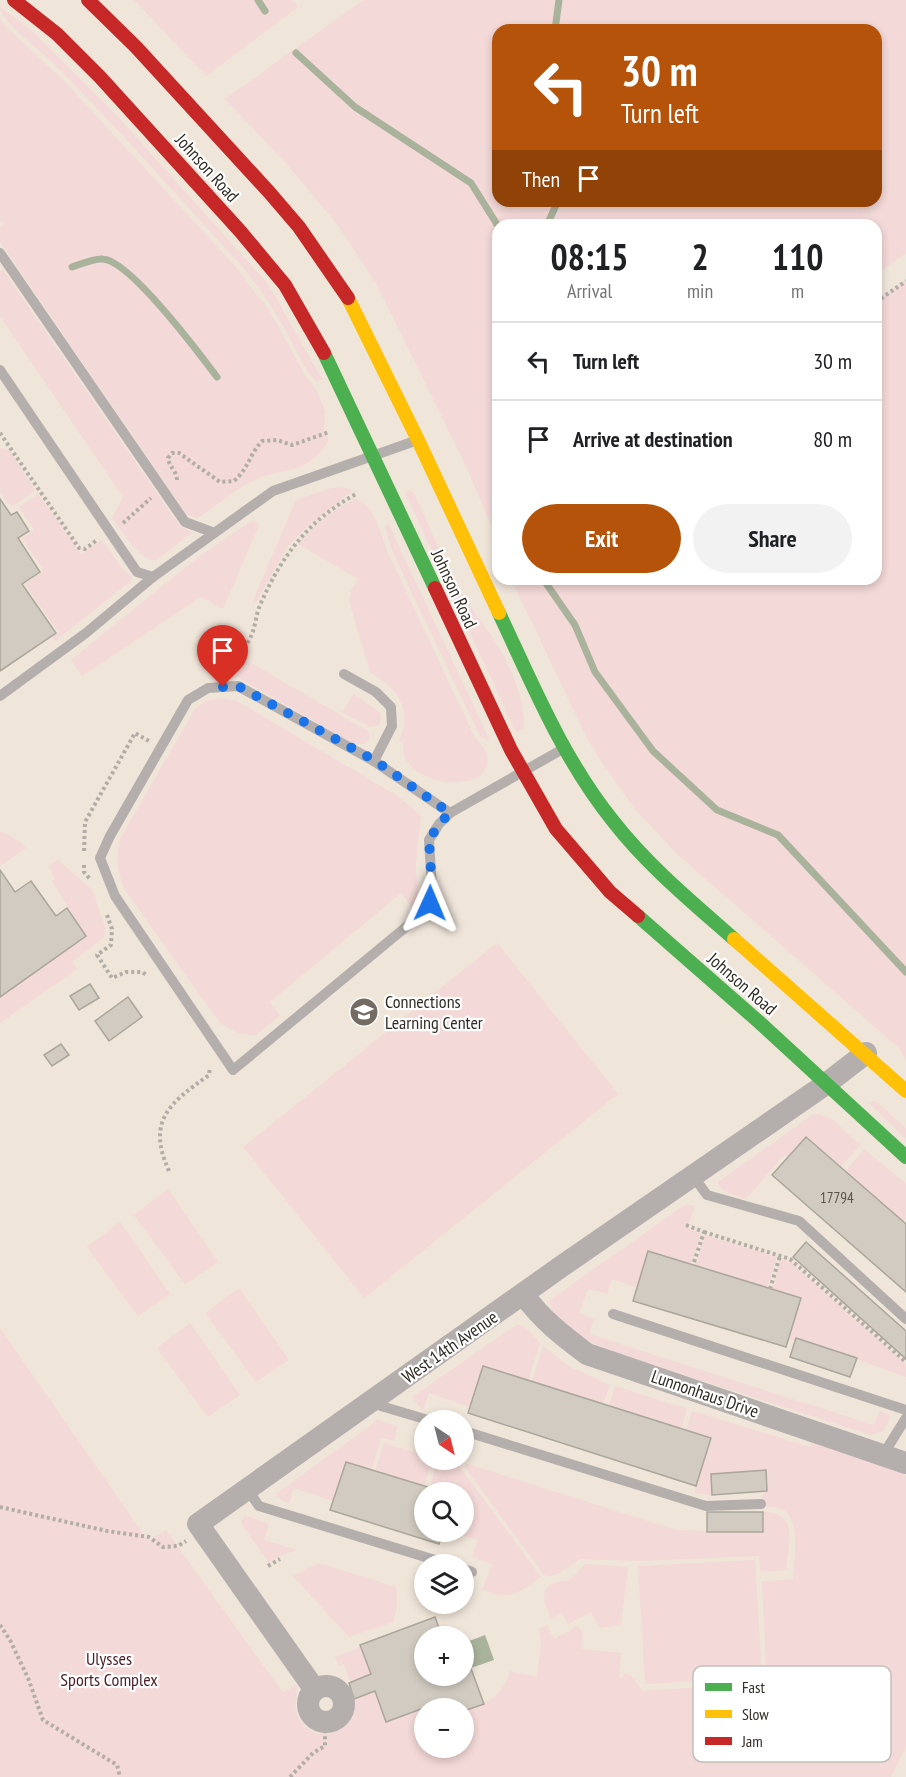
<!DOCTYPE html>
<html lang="en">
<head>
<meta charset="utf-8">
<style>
  :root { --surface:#fff; --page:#f2f2f2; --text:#202124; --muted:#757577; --line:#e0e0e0; --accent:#b45309 }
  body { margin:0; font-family:"PT Sans Narrow",sans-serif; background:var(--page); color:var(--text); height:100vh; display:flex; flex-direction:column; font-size:22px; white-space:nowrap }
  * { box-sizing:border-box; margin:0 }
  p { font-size:20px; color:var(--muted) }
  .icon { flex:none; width:33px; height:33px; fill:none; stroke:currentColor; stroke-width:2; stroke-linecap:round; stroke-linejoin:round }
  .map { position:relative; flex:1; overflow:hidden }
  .drawer { position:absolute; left:492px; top:219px; width:390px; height:366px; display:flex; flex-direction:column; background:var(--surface); border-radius:18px; box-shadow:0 3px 9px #0003 }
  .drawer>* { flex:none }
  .top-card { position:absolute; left:492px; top:24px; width:390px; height:183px; border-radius:18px; box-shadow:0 3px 9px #0003; background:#b45309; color:#fff; overflow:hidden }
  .needle { width:39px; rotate:145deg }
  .buttons { position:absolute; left:414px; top:1410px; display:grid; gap:12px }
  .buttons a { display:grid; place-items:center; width:60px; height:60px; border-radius:50%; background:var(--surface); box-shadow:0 3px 9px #0003; font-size:30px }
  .pin { position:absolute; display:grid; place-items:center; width:51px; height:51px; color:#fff; margin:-62px -26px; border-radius:50% 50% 50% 0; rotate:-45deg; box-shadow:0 0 6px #0007 }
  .pin .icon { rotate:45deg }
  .me { position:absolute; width:66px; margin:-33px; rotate:1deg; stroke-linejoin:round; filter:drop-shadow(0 0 4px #0008) }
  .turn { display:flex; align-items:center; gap:21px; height:126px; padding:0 30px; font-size:27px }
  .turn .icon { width:78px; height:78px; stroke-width:2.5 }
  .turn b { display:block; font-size:42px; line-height:51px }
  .then { display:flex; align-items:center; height:57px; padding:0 30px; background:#0003; gap:12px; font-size:22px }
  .eta { display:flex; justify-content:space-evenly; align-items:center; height:102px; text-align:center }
  .eta b { font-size:36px; font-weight:700; line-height:42px }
  .primary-button { display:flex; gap:12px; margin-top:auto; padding:12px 30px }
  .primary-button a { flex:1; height:69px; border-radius:36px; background:var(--accent); color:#fff; font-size:24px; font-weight:700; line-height:69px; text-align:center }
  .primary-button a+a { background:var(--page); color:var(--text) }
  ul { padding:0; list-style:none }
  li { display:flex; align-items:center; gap:18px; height:78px; padding:0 30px; border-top:2px solid var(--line) }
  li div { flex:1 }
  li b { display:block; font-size:22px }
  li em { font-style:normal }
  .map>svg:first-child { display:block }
  .green { fill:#f3d9d7; fill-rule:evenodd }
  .water { fill:#a9b29b }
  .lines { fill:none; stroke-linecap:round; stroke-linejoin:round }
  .stream { stroke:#a9b29b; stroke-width:7 }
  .building { fill:#d1cbc1; stroke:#aba69b; stroke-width:1.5 }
  .path { stroke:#b3ada7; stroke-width:4; stroke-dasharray:3 3; stroke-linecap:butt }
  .lane { stroke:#b4afad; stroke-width:10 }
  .street { stroke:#b4afad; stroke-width:22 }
  .fast { stroke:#4caf50; stroke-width:14 }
  .slow { stroke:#ffc107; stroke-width:14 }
  .jam { stroke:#c62828; stroke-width:14 }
  .route { stroke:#1a73e8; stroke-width:10; stroke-dasharray:0 18 }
  .labels { text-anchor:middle; stroke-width:4.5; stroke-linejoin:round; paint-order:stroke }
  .number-label { font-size:15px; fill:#5a534a }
  .street-label { font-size:18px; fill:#322b23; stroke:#fff }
  .poi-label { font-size:18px; fill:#322b23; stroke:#fff; text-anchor:start }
  .park-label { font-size:18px; fill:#4e1e29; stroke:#fff }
  .key { fill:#fff; stroke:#c2bfbd; stroke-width:1.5 }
  .key-label { font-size:16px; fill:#322b23 }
</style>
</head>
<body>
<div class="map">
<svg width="906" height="1777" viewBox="0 0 906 1777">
  <rect width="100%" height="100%" fill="#f0e5d9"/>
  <g class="green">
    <polygon points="134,0 293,0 298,7 206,76"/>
    <path d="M363,0h543v253l-30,21v-49h-378v316l-32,-75 -90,-183 -39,-59 -54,-64 -58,-61zM498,30h378v171h-378z"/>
    <path d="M0,7l32,24 87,87 149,166 54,95 -5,3c-13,-11 -27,-46 -37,-61 -11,-20 -24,-37 -38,-55 -63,-68 -124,-138 -190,-204 -11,-11 -51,-41 -52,-55z"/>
    <path d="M0,19l5,7 59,55 171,185 35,46 36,65 10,12 9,22 -1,21 5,8c-24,39 -45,24 -78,42 -19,10 -36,25 -54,36l-11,-4 -186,-272v-15l3,-3 -3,-4z"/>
    <path d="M3,270l171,248 8,10 11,4 -37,28c-16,3 -34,-30 -44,-42l11,-21 -123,-181v-44z"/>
    <polygon points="906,280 906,1061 900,1049 677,854 635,809 600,760 586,736 514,585 517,579 876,579 876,302"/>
    <polygon points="0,448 8,449 35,490 13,506 10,503 8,504 0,492"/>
    <polygon points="341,487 353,490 306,528 288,546 256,602 252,603 296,500 331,488"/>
    <path d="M408,490l6,3c15,32 28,66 45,97 8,14 20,27 29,41 20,29 37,63 36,98l-8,3 -111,-240z"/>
    <polygon points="38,494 81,554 102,540 121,567 132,577 132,580 55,641 51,636 58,632 25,584 44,571 22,538 34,530 19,507"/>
    <path d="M356,499c21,10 23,31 31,52l87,185c13,16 20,23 6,41 -11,4 -22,6 -33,5 -19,-2 -50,-17 -43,-39l-5,-2c14,-34 -1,-51 -29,-69l-21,-71 2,-11 7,-11 -60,-35c16,-18 36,-36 58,-45z"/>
    <polygon points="253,520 259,525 223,609 201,597 82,676 71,660 197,558"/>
    <polygon points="388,523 489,739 487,740 480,736 393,553 385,527"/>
    <polygon points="244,659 368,731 370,739 363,744 352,743 234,675"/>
    <polygon points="354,694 380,713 381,719 379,725 370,727 342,712"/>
    <path d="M221,698l16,3 162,96 22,19c-2,16 -4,32 -5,49 -1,13 7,29 -4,41l-11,-13 -131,109 10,14 -24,19 -17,-1 -19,-11 -95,-133c-8,-18 -10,-34 -4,-53l74,-128 11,-8z"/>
    <polygon points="0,831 19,841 26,848 0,866"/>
    <polygon points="58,860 92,890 105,927 104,937 72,962 77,969 0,1023 0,997 86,936 52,881 55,879 49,866"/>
    <polygon points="497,943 618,1094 364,1298 243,1147"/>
    <polygon points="872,1101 876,1101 906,1129 906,1138 870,1104"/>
    <path d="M819,1114l13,5 28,26 -20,23 -34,-31 -19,20 -3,-2 -38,44c-10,-4 -25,-6 -28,-17l94,-67z"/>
    <polygon points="864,1149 906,1184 906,1218 903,1222 845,1172"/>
    <polygon points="168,1189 218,1262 185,1284 134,1215"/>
    <path d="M686,1204l9,2 -6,17 -4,4 16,7 -10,30 -43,-13 -10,37 -26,-9 -5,15 -19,-5 -9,24 15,6 -5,15 285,91 6,-15 9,5 1,4 -7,12 -12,4 -255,-82c-19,-7 -68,-30 -66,-53z"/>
    <polygon points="120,1222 170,1294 138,1316 87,1247"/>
    <polygon points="705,1235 777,1257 767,1288 695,1265"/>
    <polygon points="781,1259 790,1262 906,1364 906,1377 797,1338 795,1341 788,1339 772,1290"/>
    <polygon points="239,1288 289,1360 256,1382 205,1313"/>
    <polygon points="190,1323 240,1395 208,1417 157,1348"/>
    <path d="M516,1325c10,-1 17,11 24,18l-12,37 -45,-14 -13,41 -41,-14 -6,18 -11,-14z"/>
    <path d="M0,1328l148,213 18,-11 117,163 13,-9c3,11 -4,22 2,33 15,30 57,19 56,-18l21,-8 12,30 45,-16 2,3h-10v40h40v-37c24,-9 38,-13 46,-40l27,6 4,-33 -2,-15 8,-4 7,14 24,-13 5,8 -1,15 39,4 -2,25h4l1,-4h6l12,17 107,-7 2,5 12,-1 7,-4 2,-8 -1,-10h-5l-4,-85 31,-2c1,-21 10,-67 -17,-72 -4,-1 -10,0 -14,0l1,-16 4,-1 -2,-20 -54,4 1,21 -18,-2 17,-55 -25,-7 6,-20 118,36 2,-4 7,2 74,23 13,8v271l-15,30h-891z"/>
    <polygon points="543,1346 570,1367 610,1385 603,1404 532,1382"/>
    <polygon points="615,1386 687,1409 681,1429 609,1406"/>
    <polygon points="378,1420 397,1426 394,1441 381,1438 371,1470 346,1463 333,1501 294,1488 289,1503 282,1500 276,1494"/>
    <polygon points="384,1443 424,1455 424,1460 432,1460 424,1487 375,1472"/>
    <path d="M437,1460l22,6 82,111c-24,16 -29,24 -59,13l10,-26 -20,-7 6,-17 -26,-8h12v-40h-20l-14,-4z"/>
    <path d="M465,1463l211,67 86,2 1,-20c37,0 25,32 23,58l-26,2 -1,-16 -119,5 -60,-2 -21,14 -8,3 -7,-1 -79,-108z"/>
    <polygon points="244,1515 269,1524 264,1540 297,1550 279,1556 269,1563 241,1523"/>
    <polygon points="755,1560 762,1677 645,1684 638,1566"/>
    <polygon points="319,1563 396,1587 397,1607 393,1622 349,1637 293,1576"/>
    <path d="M585,1564l43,3 -7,58 -21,3 -9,-16 -23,12 -6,-11 -10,6c-13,-24 -11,-37 18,-39z"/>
    <polygon points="360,1647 371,1674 351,1682 344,1664 339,1666 335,1657"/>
  </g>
  <polygon class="water" points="485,1635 494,1660 471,1668 464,1643"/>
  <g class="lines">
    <g class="stream">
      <polyline points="258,0 265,11"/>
      <polyline points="555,30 559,0"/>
      <polyline points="296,53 355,107 471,183 498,226"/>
      <polyline points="547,225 558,201"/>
      <path d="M72,267c9,-3 22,-9 31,-8 27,2 96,94 114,118"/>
      <polyline points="543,579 575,625 595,672 653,751 717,810 778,835 906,972"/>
    </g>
  </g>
  <g class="building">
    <polygon points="0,499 11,515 17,512 29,531 18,538 40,572 22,584 56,633 0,671"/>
    <polygon points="0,870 15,892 31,881 56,916 67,908 86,936 0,997"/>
    <polygon points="90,984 99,998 79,1010 70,996"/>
    <polygon points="128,997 142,1017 109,1041 95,1021"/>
    <polygon points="61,1044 69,1055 52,1066 44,1055"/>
    <polygon points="806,1137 906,1224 906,1292 772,1175"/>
    <polygon points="806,1242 906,1331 906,1359 793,1257"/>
    <polygon points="648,1251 801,1298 786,1347 633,1301"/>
    <polygon points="796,1338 857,1358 850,1377 790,1357"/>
    <polygon points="483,1366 711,1438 696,1486 468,1413"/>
    <polygon points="346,1462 444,1492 424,1492 424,1532 443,1532 439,1544 330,1510"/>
    <polygon points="766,1470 767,1491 712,1495 711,1474"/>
    <rect x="707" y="1512" width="56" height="20"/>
    <polygon points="435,1617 442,1636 424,1636 424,1676 464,1676 464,1656 466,1655 484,1704 464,1711 464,1708 434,1708 432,1705 386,1722 375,1691 354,1699 349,1683 371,1674 360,1645"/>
  </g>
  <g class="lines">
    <g class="path">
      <polyline points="876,302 906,281"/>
      <polyline points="0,433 79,548 85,549 97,540"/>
      <path d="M177,480c0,-9 -8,-13 -9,-22l4,-5h7l41,29 14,-1c15,-13 15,-26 28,-40l15,-1 15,5 37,-13"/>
      <polyline points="123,523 151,498"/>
      <path d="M208,670l8,-3 14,2c8,-11 17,-23 22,-35 4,-10 4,-21 9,-31 21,-48 48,-83 95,-109"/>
      <polyline points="84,851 85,822 135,733 149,741"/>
      <polyline points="84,865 84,872 90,879"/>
      <polyline points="107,915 112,929 111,945 97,955 112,978 126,972 142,972 148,976"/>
      <path d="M169,1171c-23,-51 1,-68 40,-96l1,-8"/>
      <polyline points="686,1225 704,1232 693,1265"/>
      <polyline points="704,1232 790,1259 906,1362"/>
      <polyline points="770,1289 780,1256"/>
      <polyline points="0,1507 107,1531 149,1537 163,1547 178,1546 186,1541"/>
      <polyline points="268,1566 280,1559"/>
      <polyline points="0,1625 10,1640 28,1678 43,1720 117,1765 120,1777"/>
      <polyline points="290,1777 313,1753 325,1746 325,1723"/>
    </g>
    <g class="lane">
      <polyline points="0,253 185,522 212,532"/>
      <polyline points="0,370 137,572 153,577"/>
      <polyline points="344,674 376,692 391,707 392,726 374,761 238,686 208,688 188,700 110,836 100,858 115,896 233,1070 412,922 430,903 432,888 429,840 439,824 450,813 561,750"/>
      <polyline points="0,696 86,633 153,577 273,491 415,441"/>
      <polyline points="374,761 450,813"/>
      <polyline points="693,1176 707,1195 799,1221 906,1319"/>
      <polyline points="613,1314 906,1410"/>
      <polyline points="371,1403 428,1420"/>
      <polyline points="464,1431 706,1506 761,1504"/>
      <polyline points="883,1455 906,1418"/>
      <polyline points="247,1489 259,1506 448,1564"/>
      <polyline points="464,1569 472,1572"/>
    </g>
    <g class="street">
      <path d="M524,1295c17,24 39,41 63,59l319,109"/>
      <circle cx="326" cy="1704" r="18"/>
      <polyline points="315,1690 198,1524 562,1266 826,1084 866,1053"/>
    </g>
    <g class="fast">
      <polyline points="324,353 435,588"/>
      <path d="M499,613c34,72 64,146 114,208 35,45 79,81 121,118"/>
      <polyline points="638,916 759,1022 906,1157"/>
    </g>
    <g class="slow">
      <polyline points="348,298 418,440 499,613"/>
      <polyline points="734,939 906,1091"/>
    </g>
    <g class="jam">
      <polyline points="14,0 57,34 100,77 240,231 285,285 324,353"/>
      <polyline points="88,0 136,47 269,192 299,227 348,298"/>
      <polyline points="435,588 511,750 556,829 610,892 638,916"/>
    </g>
  </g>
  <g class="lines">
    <polyline class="route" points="223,687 238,686 374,760 450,813 439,824 429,840 432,888 430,903"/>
  </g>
  <defs>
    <g id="school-disc" transform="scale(1.5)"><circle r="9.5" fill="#746c63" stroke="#fff"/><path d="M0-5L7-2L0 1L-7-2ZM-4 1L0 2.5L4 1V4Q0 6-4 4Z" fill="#fff"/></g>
  </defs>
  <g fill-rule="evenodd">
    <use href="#school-disc" x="364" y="1012"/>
  </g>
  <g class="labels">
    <g class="number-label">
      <text x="837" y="1203">17794</text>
    </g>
    <g class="street-label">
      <text transform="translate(207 168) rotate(48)" y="6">Johnson Road</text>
      <text transform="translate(454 589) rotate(65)" y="6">Johnson Road</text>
      <text transform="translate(742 984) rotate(41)" y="6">Johnson Road</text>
      <text transform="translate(450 1347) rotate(-35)" y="6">West 14th Avenue</text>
      <text transform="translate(705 1394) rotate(19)" y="6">Lunnonhaus Drive</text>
    </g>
    <g class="poi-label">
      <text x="385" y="1008">Connections<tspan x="385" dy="21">Learning Center</tspan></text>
    </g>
    <g class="park-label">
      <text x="109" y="1665">Ulysses<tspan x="109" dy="21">Sports Complex</tspan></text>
    </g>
  </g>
  <rect x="693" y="1666" width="198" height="96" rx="9" class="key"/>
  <rect x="705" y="1683" width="27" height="8" fill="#4caf50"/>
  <rect x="705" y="1710" width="27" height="8" fill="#ffc107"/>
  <rect x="705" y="1737" width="27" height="8" fill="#c62828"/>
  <g class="key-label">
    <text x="742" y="1693">Fast</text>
    <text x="742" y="1720">Slow</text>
    <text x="742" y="1747">Jam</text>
  </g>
</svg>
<div class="buttons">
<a><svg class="needle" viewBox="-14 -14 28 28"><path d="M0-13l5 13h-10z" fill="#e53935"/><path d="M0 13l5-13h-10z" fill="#757577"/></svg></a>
<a><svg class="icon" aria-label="search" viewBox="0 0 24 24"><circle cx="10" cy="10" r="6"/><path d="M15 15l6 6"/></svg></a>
<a><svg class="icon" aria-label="layers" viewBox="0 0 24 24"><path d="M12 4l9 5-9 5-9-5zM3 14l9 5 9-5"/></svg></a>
<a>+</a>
<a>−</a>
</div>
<div class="pin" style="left:223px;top:687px;background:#d93025"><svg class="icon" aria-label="arrive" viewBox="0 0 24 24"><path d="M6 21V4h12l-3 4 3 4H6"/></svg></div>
<svg class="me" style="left:430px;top:903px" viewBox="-20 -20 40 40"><path d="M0-17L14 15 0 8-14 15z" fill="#1a73e8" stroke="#fff" stroke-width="4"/></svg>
<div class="top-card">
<div class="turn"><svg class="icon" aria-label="left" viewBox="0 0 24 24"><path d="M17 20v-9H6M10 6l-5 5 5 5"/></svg><div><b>30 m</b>Turn left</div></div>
<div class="then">Then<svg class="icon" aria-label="arrive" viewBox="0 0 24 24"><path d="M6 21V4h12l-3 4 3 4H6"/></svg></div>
</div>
<section class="drawer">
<div class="eta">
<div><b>08:15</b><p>Arrival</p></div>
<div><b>2</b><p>min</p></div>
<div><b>110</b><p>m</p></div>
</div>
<ul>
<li><svg class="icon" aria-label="left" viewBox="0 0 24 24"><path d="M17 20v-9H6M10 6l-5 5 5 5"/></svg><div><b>Turn left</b></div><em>30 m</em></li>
<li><svg class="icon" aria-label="arrive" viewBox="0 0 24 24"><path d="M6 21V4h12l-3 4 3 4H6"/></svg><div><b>Arrive at destination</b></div><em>80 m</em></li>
</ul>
<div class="primary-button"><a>Exit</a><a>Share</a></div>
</section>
</div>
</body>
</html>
